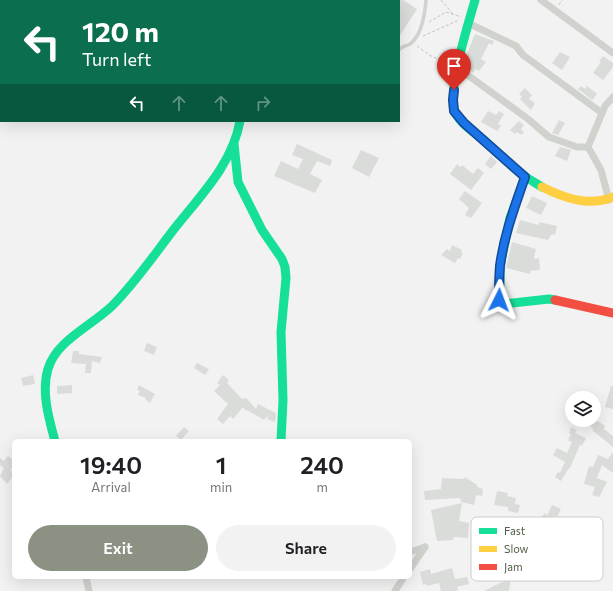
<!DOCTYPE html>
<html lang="en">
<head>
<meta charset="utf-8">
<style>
  :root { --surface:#fff; --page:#f2f2f2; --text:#202124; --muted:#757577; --accent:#8b9284 }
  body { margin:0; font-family:Commissioner,sans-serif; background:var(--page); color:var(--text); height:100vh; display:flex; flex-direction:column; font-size:15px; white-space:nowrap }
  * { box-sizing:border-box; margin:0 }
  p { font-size:13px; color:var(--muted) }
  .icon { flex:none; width:22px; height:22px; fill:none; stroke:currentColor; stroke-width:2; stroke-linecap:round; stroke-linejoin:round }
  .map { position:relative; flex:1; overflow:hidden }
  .drawer { position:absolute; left:12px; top:439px; width:400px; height:140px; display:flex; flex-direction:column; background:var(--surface); border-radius:6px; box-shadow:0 4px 16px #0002 }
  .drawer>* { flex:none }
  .hud { position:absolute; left:0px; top:0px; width:400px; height:122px; box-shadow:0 4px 16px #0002; background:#0b6e4f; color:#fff; overflow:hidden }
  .controls { position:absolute; left:565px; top:391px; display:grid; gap:8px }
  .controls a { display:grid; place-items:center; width:36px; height:36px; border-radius:50%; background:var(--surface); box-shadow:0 4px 16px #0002; font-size:20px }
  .pin { position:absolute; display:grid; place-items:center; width:34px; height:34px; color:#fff; margin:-41px -17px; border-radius:50% 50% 50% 0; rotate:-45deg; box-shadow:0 0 4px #0007 }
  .pin .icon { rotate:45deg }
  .me { position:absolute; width:44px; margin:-22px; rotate:3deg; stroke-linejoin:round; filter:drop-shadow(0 0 3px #0008) }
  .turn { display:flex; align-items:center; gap:14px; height:84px; padding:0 16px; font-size:18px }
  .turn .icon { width:52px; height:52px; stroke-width:2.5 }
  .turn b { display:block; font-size:28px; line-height:34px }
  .lanes { display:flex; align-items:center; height:38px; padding:0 16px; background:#0003; justify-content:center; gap:20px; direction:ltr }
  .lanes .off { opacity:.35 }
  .eta { display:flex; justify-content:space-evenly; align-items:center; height:68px; text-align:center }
  .eta b { font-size:24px; font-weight:600; line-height:28px }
  .action { display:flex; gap:8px; margin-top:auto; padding:8px 16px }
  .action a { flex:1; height:46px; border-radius:24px; background:var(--accent); color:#fff; font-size:16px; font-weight:600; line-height:46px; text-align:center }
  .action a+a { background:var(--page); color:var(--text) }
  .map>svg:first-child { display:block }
  .building { fill:#dadcd9 }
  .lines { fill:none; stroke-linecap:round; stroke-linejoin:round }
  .path { stroke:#c7c3bc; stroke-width:1; stroke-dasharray:3 2; stroke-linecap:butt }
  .lane { stroke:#d0d3cd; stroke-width:3.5 }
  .street { stroke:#d0d3cd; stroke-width:7 }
  .fast { stroke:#16e098; stroke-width:9 }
  .slow { stroke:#ffcf43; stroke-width:9 }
  .jam { stroke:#f24e42; stroke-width:9 }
  .route-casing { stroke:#114b97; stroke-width:10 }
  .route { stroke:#1a73e8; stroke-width:7 }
  .key { fill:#fff; stroke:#cccfc8; stroke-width:1 }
  .key-label { font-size:11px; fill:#545f49 }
</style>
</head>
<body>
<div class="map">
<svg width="613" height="591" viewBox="0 0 613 591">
  <rect width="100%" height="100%" fill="#f2f2f2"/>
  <g class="building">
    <polygon points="399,0 403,0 417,9 399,37"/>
    <polygon points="475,34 494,41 492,45 489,43 481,59 486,62 479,71 476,69 473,73 465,67 468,63 466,62 468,51"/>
    <polygon points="560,52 570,57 562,70 552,63"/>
    <polygon points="603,56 613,63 613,67 603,80 593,73 601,62 599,61"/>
    <polygon points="581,86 585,89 587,86 597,94 592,100 578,89"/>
    <polygon points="525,88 532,95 529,99 535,103 531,110 520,99 522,97 519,94"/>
    <polygon points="488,111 496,115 499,111 504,114 498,124 501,126 497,131 481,122"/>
    <polygon points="559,120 565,123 558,135 552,133"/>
    <polygon points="519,121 524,125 521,129 524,132 521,135 517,132 515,134 510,130"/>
    <polygon points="297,144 332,160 330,166 317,161 310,174 322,180 315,193 274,176 281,161 298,169 303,159 292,155"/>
    <polygon points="560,147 571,150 567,161 555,156"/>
    <polygon points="361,150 379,158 369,177 352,168"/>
    <polygon points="491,156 497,162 491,169 485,164"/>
    <polygon points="457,164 460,167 462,165 473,174 478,168 484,173 471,190 450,174"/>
    <polygon points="465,191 482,203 471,218 465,215 469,208 459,199"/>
    <polygon points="532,196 547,203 541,215 526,208"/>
    <polygon points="520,220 539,225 539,222 557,226 555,235 552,234 548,240 516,233"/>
    <polygon points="512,242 536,249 534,259 539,258 540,270 530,271 530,274 506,268"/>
    <polygon points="452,245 462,250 461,252 463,253 460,259 458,258 455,263 441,255 447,249 450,251"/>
    <polygon points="147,343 157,347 154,355 144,351"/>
    <polygon points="73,351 79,351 79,354 102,357 100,363 92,361 91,373 85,373 86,364 71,363"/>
    <polygon points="197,363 209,369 205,375 194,368"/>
    <polygon points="33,375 35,384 23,386 21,378"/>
    <polygon points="223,375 229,380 227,383 242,399 246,398 256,409 258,404 276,413 275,422 267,419 268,415 264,420 247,410 246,411 243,407 233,419 230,416 223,424 217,419 228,404 214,391 220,385 217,383"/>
    <polygon points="72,385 72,393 57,394 57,386"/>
    <polygon points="139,385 155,394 150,403 145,399 146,398 138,395 140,391 137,390"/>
    <polygon points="611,386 613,386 613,409 605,407"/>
    <polygon points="591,420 596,420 605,426 604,429 613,436 613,447 592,430 594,429 588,425"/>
    <polygon points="184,427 189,431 181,440 176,436"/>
    <polygon points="571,427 577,430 575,433 586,438 582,446 580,445 570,468 569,468 561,481 555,477 558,472 560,473 565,462 553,455 557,448 567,453 572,442 568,440 571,434 569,433"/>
    <polygon points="613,452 613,473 602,465 597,478 607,482 599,497 592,495 595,487 584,484 589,466 593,467 598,455 608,459"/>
    <polygon points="8,456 14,461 14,465 10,470 14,473 14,475 7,484 0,476 4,468 0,465 0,458 4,461"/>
    <polygon points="465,477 477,485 477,487 483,489 482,496 476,495 474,505 461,502 460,498 425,500 424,491 441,489 442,478 464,479"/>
    <polygon points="497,491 508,493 507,496 516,498 515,504 520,505 518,513 508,511 508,507 494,505"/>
    <polygon points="462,503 459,521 469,523 468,538 454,537 453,540 437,541 431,510"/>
    <polygon points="552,505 561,509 557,517 554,516 543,527 545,521 541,517 545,513 547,516"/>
    <polygon points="491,549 505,552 501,569 512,570 509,591 484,591 508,579 493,577 495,558 490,557"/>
    <polygon points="452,568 455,579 467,577 469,584 457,587 458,590 455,591 441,591 439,583 427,586 426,584 423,585 420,572 430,569 431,574"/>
  </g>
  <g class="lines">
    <g class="path">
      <polyline points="441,0 453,14"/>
      <polyline points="120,1 121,0"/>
      <polyline points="559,5 562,0"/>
      <polyline points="429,22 446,12 461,17"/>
      <polyline points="423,36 459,20"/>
      <polyline points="417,46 431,56 450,64"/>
      <polyline points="439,61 447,76"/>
      <polyline points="0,63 1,63"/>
    </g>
    <path class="lane" d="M399,50c3,-4 7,-4 11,-6 12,-9 15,-31 16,-44"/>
    <g class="street">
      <polyline points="160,0 161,1"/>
      <polyline points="341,0 343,1"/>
      <polyline points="541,0 613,53"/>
      <polyline points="323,1 324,0"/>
      <polyline points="468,23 516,46 523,55 602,113"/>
      <polyline points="458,68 528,119 549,137 577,147 588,147"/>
      <polyline points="609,200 601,170 588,147 605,106 613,97"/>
      <polyline points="410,552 425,547"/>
      <polyline points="410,569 425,547"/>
      <polyline points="86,577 89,591"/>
      <polyline points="395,591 404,577"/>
    </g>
    <g class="fast">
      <path d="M475,0c-6,22 -30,95 -19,114 7,13 21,19 31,29 18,17 33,32 55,44"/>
      <polyline points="234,144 238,182 262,230 282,259 285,267 286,278 281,332 283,400 281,441"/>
      <polyline points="525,177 510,218 500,266 500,302 503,304 549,299 555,300"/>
      <path d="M55,441c-6,-22 -14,-49 -7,-72 8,-28 43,-43 64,-63 22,-22 40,-48 59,-73 27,-35 61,-67 69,-112"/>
    </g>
    <path class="slow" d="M542,187c22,11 47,20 71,10"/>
    <polyline class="jam" points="555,300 613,313"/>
  </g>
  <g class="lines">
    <g class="route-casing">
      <path id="route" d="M454,90l-1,10 1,11 10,12 61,54c-10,29 -21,58 -25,89 -1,11 -1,23 -1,34"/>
    </g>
    <use href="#route" class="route"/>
  </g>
  <rect x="471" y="517" width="132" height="64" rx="6" class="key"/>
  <rect x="479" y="528" width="18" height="6" fill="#16e098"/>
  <rect x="479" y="546" width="18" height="6" fill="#ffcf43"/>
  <rect x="479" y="564" width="18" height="6" fill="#f24e42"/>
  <g class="key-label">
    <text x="504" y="535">Fast</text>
    <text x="504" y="553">Slow</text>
    <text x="504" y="571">Jam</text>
  </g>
</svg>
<div class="controls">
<a><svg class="icon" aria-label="layers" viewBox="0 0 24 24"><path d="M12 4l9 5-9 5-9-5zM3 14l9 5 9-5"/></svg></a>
</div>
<div class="pin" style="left:454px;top:90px;background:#d93025"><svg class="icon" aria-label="arrive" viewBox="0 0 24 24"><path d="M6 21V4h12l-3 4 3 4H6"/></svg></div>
<svg class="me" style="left:499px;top:300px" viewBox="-20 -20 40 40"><path d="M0-17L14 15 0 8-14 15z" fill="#1a73e8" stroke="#fff" stroke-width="4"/></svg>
<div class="hud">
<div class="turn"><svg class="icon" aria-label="left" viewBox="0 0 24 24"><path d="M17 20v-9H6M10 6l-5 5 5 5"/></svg><div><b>120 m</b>Turn left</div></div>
<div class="lanes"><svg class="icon" aria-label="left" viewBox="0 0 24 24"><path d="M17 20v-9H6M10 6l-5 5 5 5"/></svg><svg class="icon off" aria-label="ahead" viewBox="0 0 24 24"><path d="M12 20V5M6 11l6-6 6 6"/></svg><svg class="icon off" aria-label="ahead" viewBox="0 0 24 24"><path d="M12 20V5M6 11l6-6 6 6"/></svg><svg class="icon off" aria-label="right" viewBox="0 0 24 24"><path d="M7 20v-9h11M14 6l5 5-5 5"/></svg></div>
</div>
<section class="drawer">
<div class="eta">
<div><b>19:40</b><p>Arrival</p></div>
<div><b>1</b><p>min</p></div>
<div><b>240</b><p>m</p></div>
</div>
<div class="action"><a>Exit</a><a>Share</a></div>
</section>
</div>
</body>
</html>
